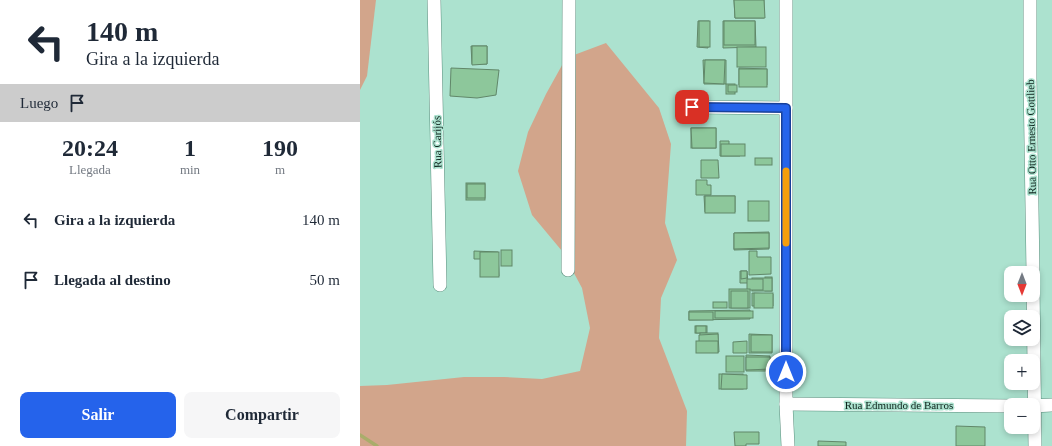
<!DOCTYPE html>
<html lang="es">
<head>
<meta charset="utf-8">
<style>
  :root { --surface:#fff; --page:#f6f6f7; --text:#1f2937; --muted:#747a83; --accent:#2563eb }
  body { margin:0; font-family:"Times New Roman",serif; background:var(--page); color:var(--text); height:100vh; display:flex; flex-direction:column; font-size:15px; white-space:nowrap }
  * { box-sizing:border-box; margin:0 }
  p { font-size:13px; color:var(--muted) }
  .icon { flex:none; width:22px; height:22px; fill:none; stroke:currentColor; stroke-width:2; stroke-linecap:round; stroke-linejoin:round }
  .map { position:relative; flex:1; overflow:hidden }
  .details { display:flex; flex-direction:column; background:var(--surface); width:360px }
  .details>* { flex:none }
  .banner { background:#fff; color:var(--text); overflow:hidden }
  .needle { width:26px; rotate:180deg }
  .tools { position:absolute; left:644px; top:266px; display:grid; gap:8px }
  .tools a { display:grid; place-items:center; width:36px; height:36px; border-radius:8px; background:var(--surface); box-shadow:0 2px 6px #0003; font-size:20px }
  .pin { position:absolute; display:grid; place-items:center; width:34px; height:34px; color:#fff; margin:-17px; border-radius:8px; box-shadow:0 2px 6px #0006 }
  .me { position:absolute; width:44px; margin:-22px; rotate:0deg; stroke-linejoin:round; filter:drop-shadow(0 0 3px #0008) }
  .turn { display:flex; align-items:center; gap:14px; height:84px; padding:0 20px; font-size:18px }
  .turn .icon { width:52px; height:52px; stroke-width:2.5 }
  .turn b { display:block; font-size:28px; line-height:34px }
  .then { display:flex; align-items:center; height:38px; padding:0 20px; background:#0003; gap:8px; font-size:15px }
  .eta { display:flex; justify-content:space-evenly; align-items:center; height:68px; text-align:center }
  .eta b { font-size:24px; font-weight:600; line-height:28px }
  .cta { display:flex; gap:8px; margin-top:auto; padding:8px 20px }
  .cta a { flex:1; height:46px; border-radius:8px; background:var(--accent); color:#fff; font-size:16px; font-weight:600; line-height:46px; text-align:center }
  .cta a+a { background:var(--page); color:var(--text) }
  ul { padding:0; list-style:none }
  li { display:flex; align-items:center; gap:12px; height:60px; padding:0 20px }
  li div { flex:1 }
  li b { display:block; font-size:15px }
  li em { font-style:normal }
  main { display:flex; flex:1; min-height:0 }
  .map>svg:first-child { display:block }
  .green { fill:#d2a58b }
  .lines { fill:none; stroke-linecap:round; stroke-linejoin:round }
  .stream { stroke:#a9ad6b; stroke-width:3.5 }
  .building { fill:#8dc79b; stroke:#618769 }
  .minor-casing { stroke:#5a8e7d; stroke-width:14 }
  .minor { stroke:#fff; stroke-width:13 }
  .route-casing { stroke:#184099; stroke-width:10 }
  .route { stroke:#2563eb; stroke-width:7 }
  .slow { stroke:#f59e0b; stroke-width:7 }
  .labels { text-anchor:middle; stroke-width:3; stroke-linejoin:round; paint-order:stroke }
  .street-label { font-size:11px; fill:#0d231c; stroke:#ace2cf }
</style>
</head>
<body>
<main>
<section class="details">
<div class="banner">
<div class="turn"><svg class="icon" aria-label="left" viewBox="0 0 24 24"><path d="M17 20v-9H6M10 6l-5 5 5 5"/></svg><div><b>140 m</b>Gira a la izquierda</div></div>
<div class="then">Luego<svg class="icon" aria-label="arrive" viewBox="0 0 24 24"><path d="M6 21V4h12l-3 4 3 4H6"/></svg></div>
</div>
<div class="eta">
<div><b>20:24</b><p>Llegada</p></div>
<div><b>1</b><p>min</p></div>
<div><b>190</b><p>m</p></div>
</div>
<ul>
<li><svg class="icon" aria-label="left" viewBox="0 0 24 24"><path d="M17 20v-9H6M10 6l-5 5 5 5"/></svg><div><b>Gira a la izquierda</b></div><em>140 m</em></li>
<li><svg class="icon" aria-label="arrive" viewBox="0 0 24 24"><path d="M6 21V4h12l-3 4 3 4H6"/></svg><div><b>Llegada al destino</b></div><em>50 m</em></li>
</ul>
<div class="cta"><a>Salir</a><a>Compartir</a></div>
</section>
<div class="map">
<svg width="692" height="446" viewBox="0 0 692 446">
  <rect width="100%" height="100%" fill="#ace2cf"/>
  <g class="green">
    <polygon points="0,0 16,0 7,76 0,90"/>
    <polygon points="246,43 299,108 311,144 305,223 317,260 301,298 299,338 327,411 326,446 0,446 0,386 27,385 104,377 144,377 182,379 220,371 230,328 222,288 202,251 172,215 158,171 168,132 186,94 206,58"/>
  </g>
  <g class="lines">
    <polyline class="stream" points="0,435 17,446"/>
  </g>
  <g class="building">
    <polygon points="374,0 404,0 404,18 375,18"/>
    <polygon points="374,0 404,0 405,18 375,18"/>
    <polygon points="338,21 349,21 348,48 337,47"/>
    <rect x="339" y="21" width="11" height="26"/>
    <polygon points="363,21 395,21 396,47 363,48"/>
    <rect x="364" y="21" width="31" height="24"/>
    <polygon points="111,46 127,46 127,64 112,64"/>
    <polygon points="112,46 127,46 127,64 112,65"/>
    <rect x="377" y="47" width="29" height="20"/>
    <polygon points="343,60 366,60 366,84 344,84"/>
    <polygon points="345,60 365,60 364,84 344,83"/>
    <polygon points="91,68 139,70 136,95 117,98 90,96"/>
    <polygon points="379,68 407,69 407,85 379,85"/>
    <rect x="379" y="69" width="28" height="18"/>
    <rect x="366" y="84" width="9" height="10"/>
    <rect x="368" y="85" width="9" height="7"/>
    <rect x="331" y="128" width="25" height="20"/>
    <polygon points="331,128 356,128 356,148 332,148"/>
    <polygon points="360,141 369,141 369,149 380,149 380,156 360,156"/>
    <rect x="361" y="144" width="24" height="12"/>
    <rect x="395" y="158" width="17" height="7"/>
    <polygon points="341,160 358,160 359,178 341,178"/>
    <polygon points="336,180 347,180 347,185 351,185 351,195 336,195"/>
    <rect x="106" y="183" width="19" height="17"/>
    <rect x="107" y="184" width="18" height="14"/>
    <polygon points="344,196 375,196 375,212 345,212"/>
    <rect x="345" y="196" width="30" height="17"/>
    <rect x="388" y="201" width="21" height="20"/>
    <polygon points="409,232 409,249 374,250 374,233"/>
    <polygon points="374,233 409,233 409,248 374,249"/>
    <rect x="141" y="250" width="11" height="16"/>
    <polygon points="114,251 138,252 139,276 121,276 121,259 114,259"/>
    <polygon points="389,251 397,251 397,257 411,257 411,274 389,275"/>
    <rect x="120" y="252" width="19" height="25"/>
    <polygon points="380,271 387,271 388,283 380,283"/>
    <polygon points="381,271 387,271 387,278 381,279"/>
    <rect x="405" y="277" width="7" height="14"/>
    <rect x="392" y="278" width="20" height="13"/>
    <rect x="387" y="279" width="16" height="11"/>
    <rect x="369" y="289" width="21" height="19"/>
    <rect x="371" y="291" width="17" height="17"/>
    <polygon points="392,293 413,294 413,306 392,306"/>
    <rect x="394" y="293" width="19" height="15"/>
    <rect x="353" y="302" width="14" height="6"/>
    <polygon points="390,310 390,319 329,320 329,311"/>
    <rect x="355" y="311" width="38" height="7"/>
    <rect x="329" y="312" width="24" height="8"/>
    <rect x="335" y="326" width="12" height="7"/>
    <rect x="336" y="326" width="10" height="7"/>
    <rect x="340" y="333" width="18" height="6"/>
    <polygon points="358,334 359,352 339,352 339,335"/>
    <polygon points="389,334 412,335 412,353 389,353"/>
    <rect x="391" y="335" width="21" height="17"/>
    <rect x="336" y="341" width="22" height="12"/>
    <polygon points="387,341 387,353 373,353 373,342"/>
    <polygon points="386,355 410,356 409,371 386,371"/>
    <rect x="366" y="356" width="18" height="16"/>
    <polygon points="386,357 410,357 411,369 386,370"/>
    <rect x="359" y="374" width="24" height="15"/>
    <polygon points="362,374 387,375 387,389 361,389"/>
    <polygon points="596,426 625,427 625,446 596,446"/>
    <polygon points="374,432 399,432 399,444 386,444 386,446 375,446"/>
    <polygon points="458,441 486,442 486,446 458,446"/>
  </g>
  <g class="lines">
    <g class="minor-casing">
      <g id="minor">
        <polyline points="74,0 80,285"/>
        <polyline points="426,0 426,404 428,446"/>
        <polyline points="670,0 670,78 673,273"/>
        <polyline points="332,107 426,108"/>
        <polyline points="208,270 209,0"/>
        <polyline points="673,284 675,446"/>
        <polyline points="426,404 651,406"/>
        <polyline points="673,406 692,405"/>
      </g>
    </g>
    <use href="#minor" class="minor"/>
  </g>
  <g class="lines">
    <g class="route-casing">
      <polyline id="route" points="332,107 426,108 426,372"/>
    </g>
    <use href="#route" class="route"/>
    <polyline class="slow" points="426,171 426,243"/>
  </g>
  <g class="labels">
    <g class="street-label">
      <text transform="translate(671 137) rotate(-91)" y="4">Rua Otto Ernesto Gottlieb</text>
      <text transform="translate(77 142) rotate(-91)" y="4">Rua Carijós</text>
      <text x="539" y="409">Rua Edmundo de Barros</text>
    </g>
  </g>
</svg>
<div class="tools">
<a><svg class="needle" viewBox="-14 -14 28 28"><path d="M0-13l5 13h-10z" fill="#e53935"/><path d="M0 13l5-13h-10z" fill="#747a83"/></svg></a>
<a><svg class="icon" aria-label="layers" viewBox="0 0 24 24"><path d="M12 4l9 5-9 5-9-5zM3 14l9 5 9-5"/></svg></a>
<a>+</a>
<a>−</a>
</div>
<div class="pin" style="left:332px;top:107px;background:#d93025"><svg class="icon" aria-label="arrive" viewBox="0 0 24 24"><path d="M6 21V4h12l-3 4 3 4H6"/></svg></div>
<svg class="me" style="left:426px;top:372px" viewBox="-20 -20 40 40"><circle r="17" fill="#2563eb" stroke="#fff" stroke-width="3"/><path d="M0-11L8 9 0 5-8 9z" fill="#fff"/></svg>
</div>
</main>
</body>
</html>
